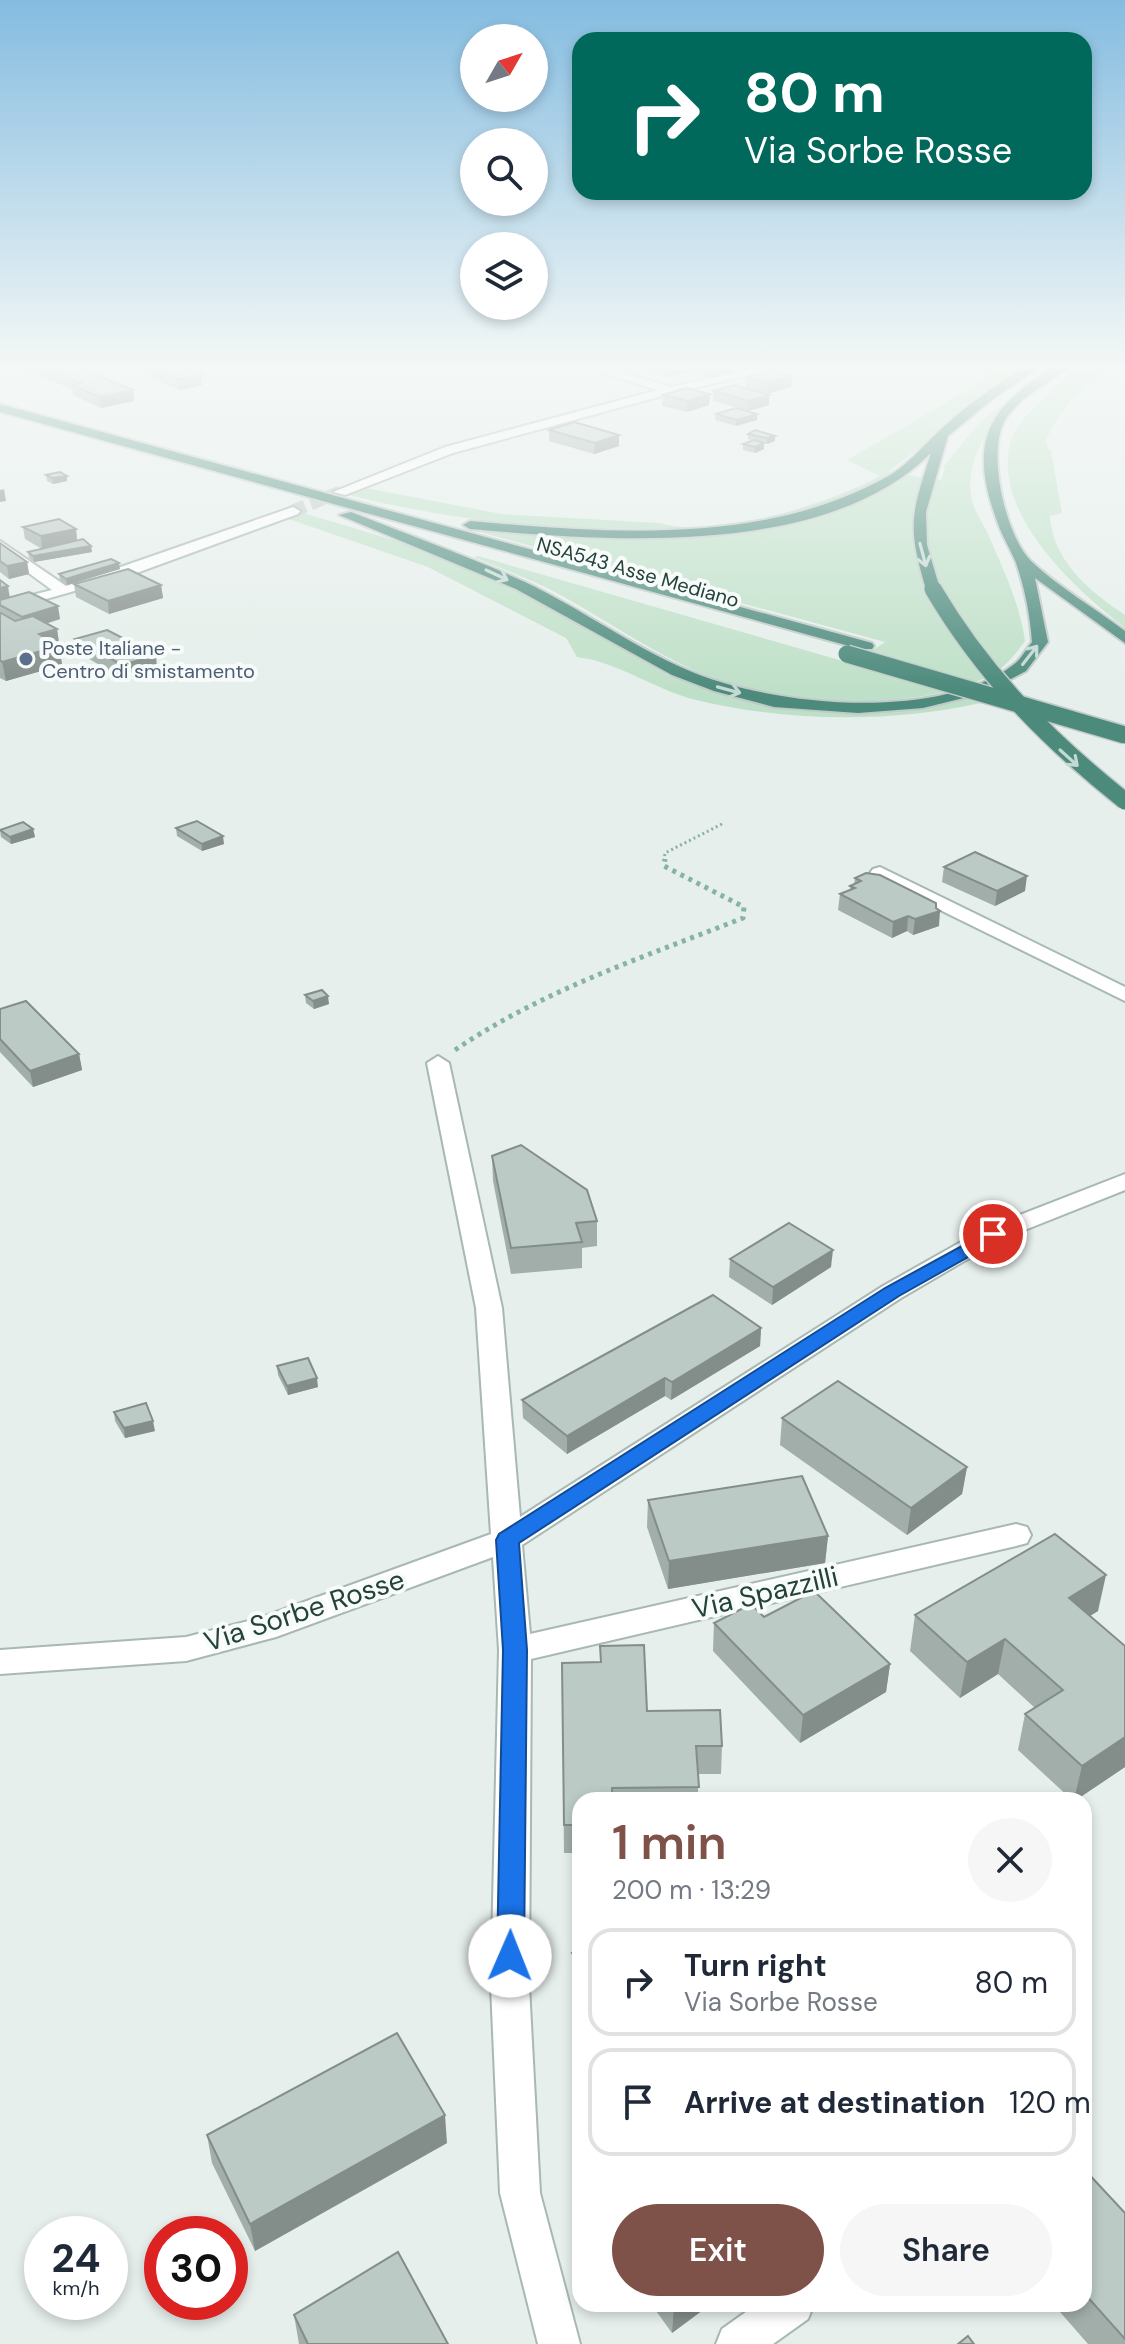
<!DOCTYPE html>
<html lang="en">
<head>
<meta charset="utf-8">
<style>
  :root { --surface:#fff; --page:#f6f6f7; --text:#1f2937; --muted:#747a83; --line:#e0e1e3; --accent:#7f5249 }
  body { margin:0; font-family:"DM Sans",sans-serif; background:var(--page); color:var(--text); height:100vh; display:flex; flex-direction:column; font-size:30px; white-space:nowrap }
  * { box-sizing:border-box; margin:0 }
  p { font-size:26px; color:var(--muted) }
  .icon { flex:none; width:44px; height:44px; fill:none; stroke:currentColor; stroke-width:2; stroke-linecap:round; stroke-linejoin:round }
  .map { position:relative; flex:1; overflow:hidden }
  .side { position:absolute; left:572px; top:1792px; width:520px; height:520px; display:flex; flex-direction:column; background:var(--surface); border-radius:24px; box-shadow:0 4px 12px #0003 }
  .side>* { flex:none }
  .guide { position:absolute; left:572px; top:32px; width:520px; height:168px; border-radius:24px; box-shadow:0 4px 12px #0003; background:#00695c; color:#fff; overflow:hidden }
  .needle { width:52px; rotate:51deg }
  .buttons { position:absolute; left:460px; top:24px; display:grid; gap:16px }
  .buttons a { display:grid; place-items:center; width:88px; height:88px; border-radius:50%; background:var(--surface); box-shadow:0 4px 12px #0003; font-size:40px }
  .speed { position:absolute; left:24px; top:2216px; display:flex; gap:16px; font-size:40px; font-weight:700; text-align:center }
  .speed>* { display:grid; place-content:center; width:104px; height:104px; border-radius:50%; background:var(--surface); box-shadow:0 4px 12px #0003; line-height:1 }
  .speed small { font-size:20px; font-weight:400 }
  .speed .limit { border:12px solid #d22; background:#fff; color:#111 }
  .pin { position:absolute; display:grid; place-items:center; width:68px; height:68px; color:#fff; margin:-34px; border:4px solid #fff; border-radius:50%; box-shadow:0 2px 8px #0007 }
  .me { position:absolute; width:88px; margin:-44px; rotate:1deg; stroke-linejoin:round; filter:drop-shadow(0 0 6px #0008) }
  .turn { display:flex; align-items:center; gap:28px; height:168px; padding:0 40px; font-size:36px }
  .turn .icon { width:104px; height:104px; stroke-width:2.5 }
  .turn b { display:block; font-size:56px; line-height:68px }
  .round { display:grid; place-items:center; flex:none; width:84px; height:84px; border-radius:42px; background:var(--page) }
  .head { display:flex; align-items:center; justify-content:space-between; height:136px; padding:0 40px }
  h1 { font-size:48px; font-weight:600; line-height:60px; color:var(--accent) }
  .primary-button { display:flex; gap:16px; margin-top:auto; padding:16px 40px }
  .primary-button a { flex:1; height:92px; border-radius:48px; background:var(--accent); color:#fff; font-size:32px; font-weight:600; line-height:92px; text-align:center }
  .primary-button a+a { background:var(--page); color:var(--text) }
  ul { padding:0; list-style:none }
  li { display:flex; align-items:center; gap:24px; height:108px; margin:0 16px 12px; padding:0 24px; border:4px solid var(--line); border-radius:24px }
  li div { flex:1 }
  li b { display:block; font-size:30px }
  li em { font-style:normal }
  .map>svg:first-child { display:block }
  .green { fill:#bfe0c8 }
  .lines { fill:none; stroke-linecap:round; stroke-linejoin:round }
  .minor-tunnel { stroke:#bfccc8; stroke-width:13; stroke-dasharray:13 6; stroke-linecap:butt }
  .minor-casing { stroke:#a8b8b2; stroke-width:4 }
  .trunk-casing { stroke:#c2cac8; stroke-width:4 }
  .path-far1 { stroke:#86b3a5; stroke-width:3; stroke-dasharray:2 3; stroke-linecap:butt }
  .path { stroke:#86b3a5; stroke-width:5; stroke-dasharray:4 5; stroke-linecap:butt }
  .minor { fill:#fff; fill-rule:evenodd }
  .trunk { fill:#4c8a7c; fill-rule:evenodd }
  .trunk-bridge-casing { stroke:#c2cac8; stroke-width:20; stroke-linecap:butt }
  .trunk-bridge { stroke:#4c8a7c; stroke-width:17 }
  .wall { fill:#a1aea9 }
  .shaded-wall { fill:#838d89 }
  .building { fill:#bbcac4; stroke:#838d89; stroke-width:2 }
  .oneway { stroke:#c4d9d4 }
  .route { fill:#1a73e8; stroke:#114b97; stroke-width:2 }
  .service-dot { fill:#5c6f8a; stroke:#f7fbf9; stroke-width:3 }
  .labels { text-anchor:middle; stroke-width:8; stroke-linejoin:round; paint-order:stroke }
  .far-street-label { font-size:20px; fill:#24423a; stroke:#f7fbf9 }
  .far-service-label { font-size:20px; fill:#4e5e75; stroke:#f7fbf9; text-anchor:start }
  .near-street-label { font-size:28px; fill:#24423a; stroke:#f7fbf9 }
</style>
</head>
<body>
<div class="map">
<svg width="1125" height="2344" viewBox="0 0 1125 2344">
  <rect width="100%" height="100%" fill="#e6efeb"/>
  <g class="green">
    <path d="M995,363h40l-29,18 -118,91 53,8 4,-12 -2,-1 38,-46 45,-33c-30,25 -66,74 -53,116 3,10 10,19 14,28 15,34 33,72 38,109 -8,11 -17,23 -29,31 -68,41 -205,34 -278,8 -57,-21 -108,-58 -161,-87 -26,-14 -55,-24 -83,-36l4,-1 375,108 32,-22 -420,-114c73,9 145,13 219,8l-8,-8c-113,4 -221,-6 -331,-34l16,-7 140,27 158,9c58,17 168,-19 221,-47l-33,-16 116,-67 21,-13z"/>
    <path d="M1086,363h35c-32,20 -60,41 -75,77l2,9 3,1 11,63 -12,3c2,44 40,76 75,99v13c-51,-40 -132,-113 -115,-185 5,-18 25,-37 38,-49 12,-10 24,-23 38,-31z"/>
    <path d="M297,511l100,30 92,36 49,24 131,75 62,21 37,7 156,3 42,-8 15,4c-91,20 -194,19 -285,-3 -41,-10 -77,-38 -119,-43l-11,-19 -138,-71 -145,-50z"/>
  </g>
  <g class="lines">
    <polyline class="minor-tunnel" points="293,511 340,492"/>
    <g class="minor-casing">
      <g id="minor">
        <polygon points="571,363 589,363 671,387 779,363 801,363 673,393 453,453 345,495 333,492 445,447 658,390"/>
        <polygon points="293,507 300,511 298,514 131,575 0,612 0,603 52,590 0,552 0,541 66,586"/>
        <polygon points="880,867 1125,987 1125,1001 873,877 870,873 873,869"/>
        <polygon points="438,1056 449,1063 502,1308 520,1517 883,1286 984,1229 1125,1174 1125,1190 1002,1239 901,1298 522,1545 530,1634 1016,1524 1027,1527 1031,1535 1027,1543 1016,1546 531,1659 529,1986 540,2193 580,2344 538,2344 500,2193 491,1986 499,1650 493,1557 276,1637 186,1661 0,1674 0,1650 186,1637 260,1618 491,1534 476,1308 427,1063"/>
        <polygon points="757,2304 814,2304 808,2319 773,2344 716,2344 722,2329"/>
      </g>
    </g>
    <g class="trunk-casing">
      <g id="trunk">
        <path d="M1032,363h14l-52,35 -46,38 -22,76 1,33 13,44 -2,3h-10l-2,-3c-19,-64 -15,-74 5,-136 -106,106 -323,88 -461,76l-7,-4 7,-4c136,12 289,25 413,-42 22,-11 38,-31 56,-48 28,-26 60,-49 93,-68z"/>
        <path d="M1061,363h13c-21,19 -49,29 -67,54 -22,31 -2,118 24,144 26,25 65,48 94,70v12l-90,-65 13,64 -22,29 -42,22 -61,15 -65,5 -84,-6 -60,-16 -42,-16 -156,-86 -177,-74 12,-3c58,23 117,44 174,70 55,26 105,63 160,87 83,37 252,54 328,-4 8,-5 13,-16 19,-23 -2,-27 -7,-53 -16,-79 -5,-13 -13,-25 -18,-39 -31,-83 -12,-117 63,-161z"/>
        <polygon points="0,404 872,643 874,646 872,649 860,649 0,412"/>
      </g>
    </g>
    <polyline class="path-far1" points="664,861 665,853 724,823"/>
    <path class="path" d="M455,1050c88,-60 189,-93 288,-132l1,-11 -80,-41 1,-7"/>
    <use href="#minor" class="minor"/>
    <use href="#trunk" class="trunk"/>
    <g class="trunk-bridge-casing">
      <g id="trunk-bridge">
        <path d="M933,589c50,85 115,151 192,212"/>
        <polyline points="847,654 1125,735"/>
      </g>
    </g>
    <use href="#trunk-bridge" class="trunk-bridge"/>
  </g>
  <g class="wall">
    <polygon points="15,363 67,363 133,390 134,401 101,408 73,395 72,389 16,367"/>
    <polygon points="647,363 735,363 735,372 711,378 689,372 668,377 647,371"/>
    <polygon points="865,363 883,363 883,367 874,370 864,367"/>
    <polygon points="150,368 202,385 180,390 151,378"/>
    <polygon points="747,377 791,387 767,394 746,388"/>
    <polygon points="714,391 769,395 769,405 748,411 713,401"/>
    <polygon points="710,394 709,405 687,412 662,406 663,395"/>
    <polygon points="716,414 757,414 757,420 736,426 715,420"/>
    <polygon points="549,430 619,446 594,454 549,441"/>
    <polygon points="748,434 775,436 775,441 767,444 764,443 764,449 755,453 743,450 743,444 753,441 748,439"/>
    <polygon points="46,475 67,476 67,481 53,484 47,481"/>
    <polygon points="23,527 76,529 77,541 92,552 34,562 29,558 28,552 42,549 25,539"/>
    <polygon points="0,543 27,562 29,574 9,579 0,572"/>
    <polygon points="120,569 67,585 60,580 59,574"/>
    <polygon points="0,580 10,597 60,619 46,624 57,629 62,665 6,681 0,678"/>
    <polygon points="74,584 161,585 163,598 109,614 76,597"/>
    <polygon points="75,639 157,669 124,679 77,652"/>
    <polygon points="176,828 224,844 202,851 177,836"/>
    <polygon points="33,829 35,837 11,844 1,837 0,830"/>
    <polygon points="944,867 1025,891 995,906 942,882"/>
    <polygon points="855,878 936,908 939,926 913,935 907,931 892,938 838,910 840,894 850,890 850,886 854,884"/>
    <polygon points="305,995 329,1004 314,1009 306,1003"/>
    <polygon points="0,1009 79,1054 82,1070 33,1087 0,1052"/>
    <polygon points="492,1156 597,1221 597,1246 582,1248 582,1268 511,1274 493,1181"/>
    <polygon points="730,1259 831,1267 772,1305 729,1277"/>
    <polygon points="761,1328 760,1346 671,1400 665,1396 567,1454 523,1418 522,1400"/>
    <polygon points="277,1366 318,1387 288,1395 278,1375"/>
    <polygon points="114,1412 155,1431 125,1438 115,1421"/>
    <polygon points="782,1418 967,1467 962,1494 907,1535 780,1445"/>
    <polygon points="648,1500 828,1536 825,1563 668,1589 647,1527"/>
    <polygon points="1098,1611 1090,1616 1125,1646 1125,1767 1076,1800 1072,1800 1018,1750 1025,1714 1035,1708 998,1674 960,1698 910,1651 915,1615"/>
    <polygon points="764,1617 890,1664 886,1692 800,1743 713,1651 714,1623"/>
    <polygon points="600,1646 647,1711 722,1746 721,1774 698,1774 698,1800 580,1800 580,1853 564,1853 562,1663 600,1662"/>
    <polygon points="580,1947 580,1991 572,1981 572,1953"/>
    <polygon points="207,2135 447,2143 255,2251 212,2163"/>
    <polygon points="1084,2169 1125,2213 1125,2344 1088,2344 1053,2304 1084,2304"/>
    <polygon points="651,2304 711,2304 672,2333"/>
    <polygon points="294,2315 448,2344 299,2344"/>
  </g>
  <g class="shaded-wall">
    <polygon points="189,363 204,363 189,366"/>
    <polygon points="681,363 690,363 689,372 668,377 668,367"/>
    <polygon points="727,363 735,363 735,372 711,378 711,367"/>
    <polygon points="879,363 883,363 883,367 874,370 875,365"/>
    <polygon points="201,375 202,385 180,390 178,379"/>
    <polygon points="792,376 791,387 767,394 768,383"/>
    <polygon points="133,390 134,401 101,408 100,397"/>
    <polygon points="710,394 709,405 687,412 687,401"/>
    <polygon points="769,395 769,405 748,411 749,401"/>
    <polygon points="757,414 757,420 736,426 737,420"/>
    <polygon points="619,435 619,446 594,454 595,443"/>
    <polygon points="775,436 775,441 767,444 767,438"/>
    <polygon points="764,443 764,449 755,453 755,447"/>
    <polygon points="67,476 67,481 53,484 52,478"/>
    <polygon points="4,489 6,501 0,502 0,490"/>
    <polygon points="76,529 77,541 42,549 41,536"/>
    <polygon points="91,546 92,552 34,562 33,556"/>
    <polygon points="27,562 29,574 9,579 7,566"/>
    <polygon points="119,563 120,569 67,585 66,579"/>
    <polygon points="161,585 163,598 109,614 108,601"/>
    <polygon points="8,586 10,599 0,602 0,588"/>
    <polygon points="58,606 60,619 24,630 22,617"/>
    <polygon points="57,629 62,665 6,681 2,662 39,634"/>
    <polygon points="156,655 157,669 124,679 122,665"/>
    <polygon points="33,829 35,837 11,844 10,837"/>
    <polygon points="223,836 224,844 202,851 202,844"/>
    <polygon points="1027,876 1025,891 995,906 997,891"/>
    <polygon points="940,911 939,926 913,935 915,919"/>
    <polygon points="908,916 907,931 892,938 893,922"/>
    <polygon points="328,996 329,1004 314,1009 313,1001"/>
    <polygon points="79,1054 82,1070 33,1087 30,1071"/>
    <polygon points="833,1250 831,1267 772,1305 773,1287"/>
    <polygon points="761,1328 760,1346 671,1400 672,1382"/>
    <polygon points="317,1378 318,1387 288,1395 287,1386"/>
    <polygon points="665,1378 665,1396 567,1454 567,1436"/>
    <polygon points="153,1421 155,1431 125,1438 124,1428"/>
    <polygon points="967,1467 962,1494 907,1535 911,1508"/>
    <polygon points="828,1536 825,1563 668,1589 669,1561"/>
    <polygon points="1106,1575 1098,1611 1062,1633 1069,1598"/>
    <polygon points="1005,1639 998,1674 960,1698 967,1662"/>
    <polygon points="890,1664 886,1692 800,1743 803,1715"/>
    <polygon points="1125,1737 1125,1767 1076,1800 1074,1800 1082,1766"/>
    <polygon points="445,2115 447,2143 255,2251 250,2224"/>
    <polygon points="678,2304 711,2304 672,2333 674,2307"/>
  </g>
  <g class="building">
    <polygon points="19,363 31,363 31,368 30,368"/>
    <polygon points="31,363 67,363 133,390 100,397 72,385 82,383"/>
    <polygon points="173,363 201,375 178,379 150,368"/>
    <polygon points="657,363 681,363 668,367"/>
    <polygon points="697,363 727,363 711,367"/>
    <polygon points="771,370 792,376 768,383 747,377"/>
    <polygon points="734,385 769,395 749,401 714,391"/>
    <polygon points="686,388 710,394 687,401 663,395"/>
    <polygon points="736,408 757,414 737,420 716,414"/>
    <polygon points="574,422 619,435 595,443 549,430"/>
    <polygon points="755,430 775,436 767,438 748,434"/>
    <polygon points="754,440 764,443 755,447 743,444"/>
    <polygon points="60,472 67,476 52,478 46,475"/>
    <polygon points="59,519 76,529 41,536 23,527"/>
    <polygon points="83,539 91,546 33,556 28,552"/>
    <polygon points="0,543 27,562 7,566 0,561"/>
    <polygon points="111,559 119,563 66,579 59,574"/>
    <polygon points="128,569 161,585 108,601 74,584"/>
    <polygon points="0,580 8,586 0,588"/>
    <polygon points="29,592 58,606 22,617 0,605 0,600"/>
    <polygon points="1,613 15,621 33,616 57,629 39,634 59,646 2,662 0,660 0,614"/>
    <polygon points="107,630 156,655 122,665 75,639"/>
    <polygon points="197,821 223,836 202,844 176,828"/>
    <polygon points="23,822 33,829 10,837 0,830"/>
    <polygon points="975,852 1027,876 997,891 944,867"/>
    <polygon points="866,873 880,875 936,903 936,908 940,911 915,919 908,916 893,922 840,894 855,888 850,886 861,881 855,878"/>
    <polygon points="322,990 328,996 313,1001 305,995"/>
    <polygon points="26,1001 79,1054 30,1071 0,1039 0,1009"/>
    <polygon points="521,1145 587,1190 597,1221 576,1223 582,1242 511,1248 492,1156"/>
    <polygon points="789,1223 833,1250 773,1287 730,1259"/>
    <polygon points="713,1295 761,1328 672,1382 665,1378 567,1436 522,1400"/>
    <polygon points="308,1358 317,1378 287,1386 277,1366"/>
    <polygon points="838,1381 967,1467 911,1508 782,1418"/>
    <polygon points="146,1403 153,1421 124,1428 114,1412"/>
    <polygon points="802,1476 828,1536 669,1561 648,1500"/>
    <polygon points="1055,1534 1106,1575 1069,1598 1125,1646 1125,1737 1082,1766 1025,1714 1063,1690 1005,1639 967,1662 915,1615"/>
    <polygon points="814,1591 890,1664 803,1715 714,1623 751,1604 764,1617"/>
    <polygon points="644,1645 647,1711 720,1710 722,1746 696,1746 699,1787 612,1788 612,1800 580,1800 580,1825 564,1825 562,1663 601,1662 600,1646"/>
    <polygon points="580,1947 580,1963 572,1953"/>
    <polygon points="397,2033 445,2115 250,2224 207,2135"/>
    <polygon points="1084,2169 1125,2213 1125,2339 1084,2293"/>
    <polygon points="398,2252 448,2344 308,2344 294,2315"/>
    <polygon points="968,2336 974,2344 958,2344"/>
  </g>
  <defs><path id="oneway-shaft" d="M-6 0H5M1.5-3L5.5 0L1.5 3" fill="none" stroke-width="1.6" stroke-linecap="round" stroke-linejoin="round" transform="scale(2)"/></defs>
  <g class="oneway">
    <use href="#oneway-shaft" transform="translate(923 555) rotate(75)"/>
    <use href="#oneway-shaft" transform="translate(497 575) rotate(25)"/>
    <use href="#oneway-shaft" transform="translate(1030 655) rotate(-52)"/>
    <use href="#oneway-shaft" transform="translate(729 690) rotate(15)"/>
    <use href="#oneway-shaft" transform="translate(1069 758) rotate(42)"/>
  </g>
  <linearGradient id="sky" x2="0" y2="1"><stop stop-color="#84bce0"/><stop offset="0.53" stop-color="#f4f8f6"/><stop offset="1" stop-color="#f4f8f6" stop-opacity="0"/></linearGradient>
  <rect width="1125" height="691" fill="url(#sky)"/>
  <polygon class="route" points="993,1229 1002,1234 1000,1239 899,1296 519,1543 527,1650 524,1956 520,1965 510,1968 501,1965 497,1956 503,1650 496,1540 499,1534 885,1288"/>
  <circle class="service-dot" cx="26" cy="659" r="8"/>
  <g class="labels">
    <g class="far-street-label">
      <text transform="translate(638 572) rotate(16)" y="7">NSA543 Asse Mediano</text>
    </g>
    <g class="far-service-label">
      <text x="42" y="655">Poste Italiane -<tspan x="42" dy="23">Centro di smistamento</tspan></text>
    </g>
    <g class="near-street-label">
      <text transform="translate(765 1592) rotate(-13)" y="10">Via Spazzilli</text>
      <text transform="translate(304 1610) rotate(-18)" y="10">Via Sorbe Rosse</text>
    </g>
  </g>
</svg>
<div class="buttons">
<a><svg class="needle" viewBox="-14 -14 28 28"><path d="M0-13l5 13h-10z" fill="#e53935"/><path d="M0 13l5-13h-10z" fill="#747a83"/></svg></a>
<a><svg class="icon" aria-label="search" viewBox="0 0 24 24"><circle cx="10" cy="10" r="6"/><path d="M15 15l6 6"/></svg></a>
<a><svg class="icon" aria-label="layers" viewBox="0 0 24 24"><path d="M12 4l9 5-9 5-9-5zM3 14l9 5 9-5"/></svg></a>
</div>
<div class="speed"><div>24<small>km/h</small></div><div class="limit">30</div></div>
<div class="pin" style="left:993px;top:1234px;background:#d93025"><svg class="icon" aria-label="arrive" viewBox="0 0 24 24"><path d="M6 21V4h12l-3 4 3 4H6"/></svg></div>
<svg class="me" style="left:510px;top:1956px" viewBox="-20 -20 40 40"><circle r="19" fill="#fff"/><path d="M0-13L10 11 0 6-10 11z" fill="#1a73e8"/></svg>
<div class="guide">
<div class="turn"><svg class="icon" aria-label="right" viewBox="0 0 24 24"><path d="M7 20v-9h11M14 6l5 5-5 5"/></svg><div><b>80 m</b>Via Sorbe Rosse</div></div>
</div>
<section class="side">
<div class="head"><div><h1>1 min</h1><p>200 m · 13:29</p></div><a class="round"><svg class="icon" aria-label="close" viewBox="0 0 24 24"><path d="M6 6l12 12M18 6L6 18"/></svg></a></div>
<ul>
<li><svg class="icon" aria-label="right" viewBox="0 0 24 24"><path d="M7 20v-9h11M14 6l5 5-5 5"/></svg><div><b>Turn right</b><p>Via Sorbe Rosse</p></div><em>80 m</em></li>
<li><svg class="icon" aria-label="arrive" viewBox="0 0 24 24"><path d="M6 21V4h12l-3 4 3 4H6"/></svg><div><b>Arrive at destination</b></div><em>120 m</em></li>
</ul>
<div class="primary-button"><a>Exit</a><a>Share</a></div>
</section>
</div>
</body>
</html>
